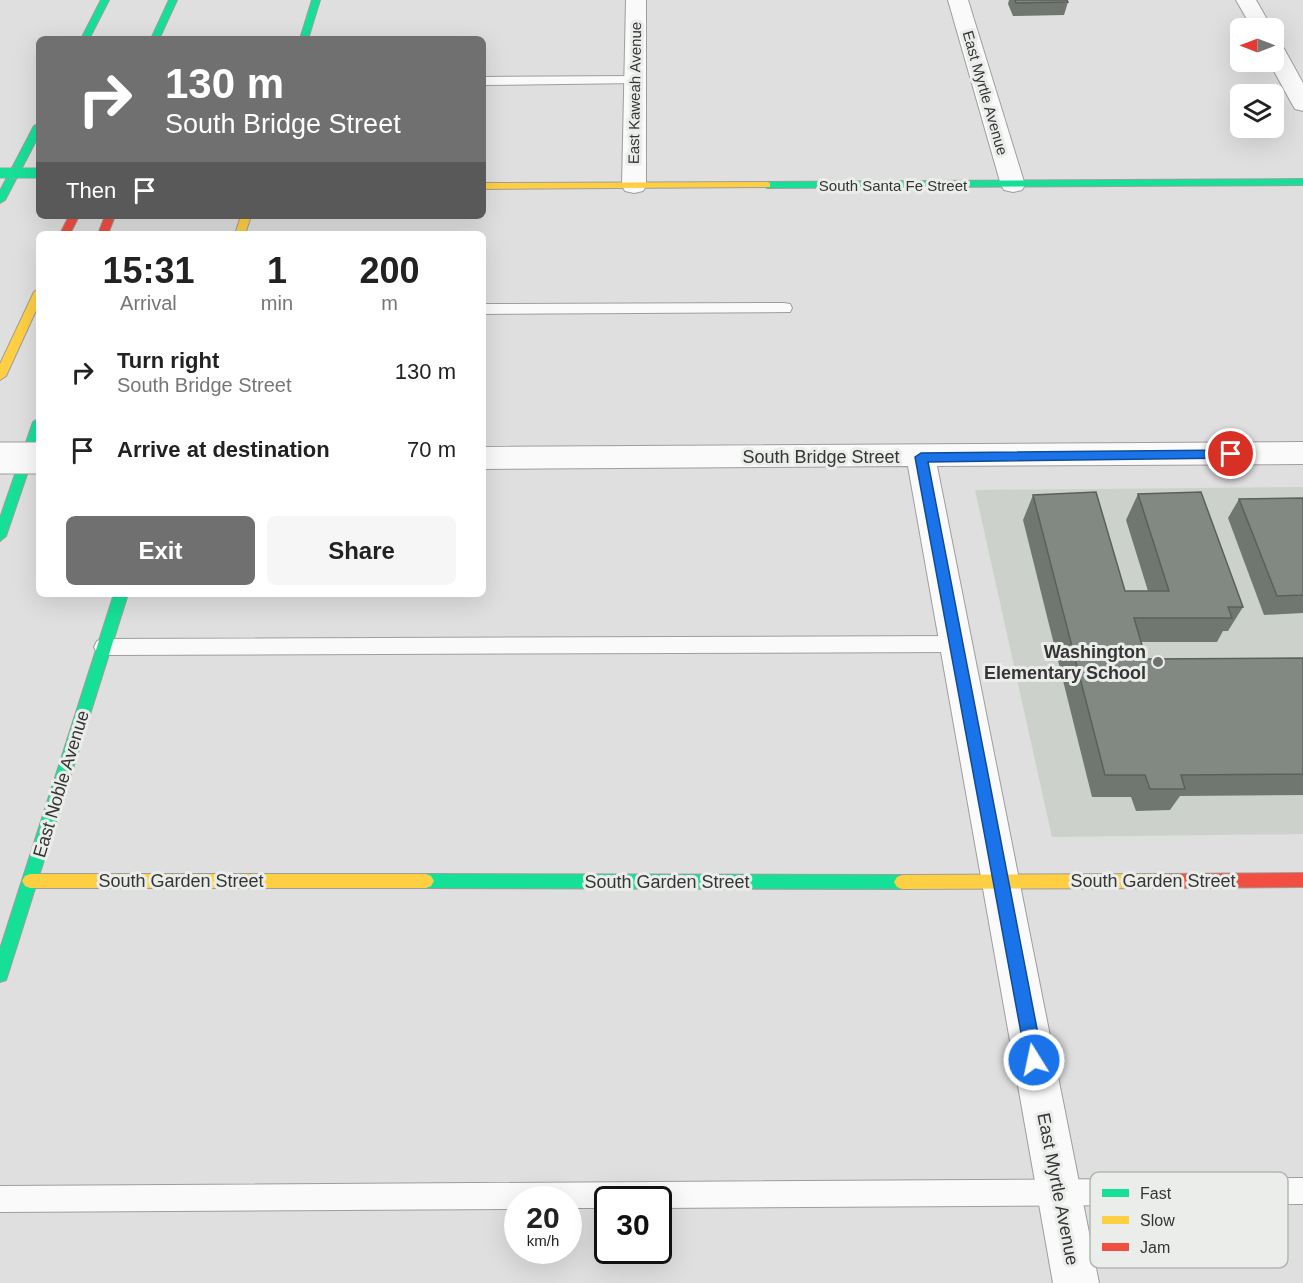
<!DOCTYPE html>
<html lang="en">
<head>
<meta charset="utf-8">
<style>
  :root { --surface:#fff; --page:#f6f6f6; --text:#222; --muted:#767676; --accent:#707070 }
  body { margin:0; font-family:Arial,sans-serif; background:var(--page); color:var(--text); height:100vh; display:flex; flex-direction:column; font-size:22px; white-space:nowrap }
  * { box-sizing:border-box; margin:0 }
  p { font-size:20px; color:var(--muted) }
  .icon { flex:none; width:33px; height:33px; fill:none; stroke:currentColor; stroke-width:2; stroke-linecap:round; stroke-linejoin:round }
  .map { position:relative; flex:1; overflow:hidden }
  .sheet { position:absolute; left:36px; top:231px; width:450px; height:366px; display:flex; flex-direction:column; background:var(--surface); border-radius:9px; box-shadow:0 6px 24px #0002 }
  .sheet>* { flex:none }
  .hud { position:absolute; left:36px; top:36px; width:450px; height:183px; border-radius:9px; box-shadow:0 6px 24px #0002; background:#707070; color:#fff; overflow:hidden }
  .needle { width:39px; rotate:270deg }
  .buttons { position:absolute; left:1230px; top:18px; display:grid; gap:12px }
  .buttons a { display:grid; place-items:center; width:54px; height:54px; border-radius:9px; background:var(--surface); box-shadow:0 6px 24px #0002; font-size:30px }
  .speed { position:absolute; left:504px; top:1186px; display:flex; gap:12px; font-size:30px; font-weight:700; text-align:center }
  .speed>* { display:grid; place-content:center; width:78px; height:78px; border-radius:50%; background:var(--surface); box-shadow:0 6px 24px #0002; line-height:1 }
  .speed small { font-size:15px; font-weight:400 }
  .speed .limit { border:3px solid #111; border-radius:9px; background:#fff; color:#111 }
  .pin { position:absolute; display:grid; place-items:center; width:51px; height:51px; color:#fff; margin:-26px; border:3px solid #fff; border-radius:50%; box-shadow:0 2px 6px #0007 }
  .me { position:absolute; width:66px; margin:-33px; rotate:350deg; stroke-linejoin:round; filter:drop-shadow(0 0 4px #0008) }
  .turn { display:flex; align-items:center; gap:21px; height:126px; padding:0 30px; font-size:27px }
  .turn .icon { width:78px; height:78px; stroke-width:2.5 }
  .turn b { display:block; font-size:42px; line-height:51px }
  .then { display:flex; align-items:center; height:57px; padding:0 30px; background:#0003; gap:12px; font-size:22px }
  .eta { display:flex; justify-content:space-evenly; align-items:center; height:102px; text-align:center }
  .eta b { font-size:36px; font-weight:700; line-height:42px }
  .primary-button { display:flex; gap:12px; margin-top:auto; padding:12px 30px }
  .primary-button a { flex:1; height:69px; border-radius:9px; background:var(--accent); color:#fff; font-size:24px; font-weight:700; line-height:69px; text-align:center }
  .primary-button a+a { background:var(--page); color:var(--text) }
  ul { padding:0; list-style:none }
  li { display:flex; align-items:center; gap:18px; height:78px; padding:0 30px }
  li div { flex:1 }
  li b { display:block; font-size:22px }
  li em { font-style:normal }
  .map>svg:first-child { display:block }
  .built { fill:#ccd1cb }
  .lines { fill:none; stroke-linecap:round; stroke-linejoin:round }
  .lane-casing { stroke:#9d9e9d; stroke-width:2 }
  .street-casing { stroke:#9d9e9d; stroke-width:2 }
  .fast-casing { stroke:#9d9e9d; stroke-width:2 }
  .slow-casing { stroke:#9d9e9d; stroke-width:2 }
  .jam-casing { stroke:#9d9e9d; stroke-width:2 }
  .lane { fill:#fafafa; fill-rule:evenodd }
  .street { fill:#fafafa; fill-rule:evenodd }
  .fast { fill:#16e098; fill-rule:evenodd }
  .slow { fill:#ffcf43; fill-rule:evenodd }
  .jam { fill:#f24e42; fill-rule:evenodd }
  .street-bridge-casing { stroke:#9d9e9d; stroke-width:33; stroke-linecap:butt }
  .fast-bridge-casing { stroke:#9d9e9d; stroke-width:11; stroke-linecap:butt }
  .street-bridge { stroke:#fafafa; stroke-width:31 }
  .fast-bridge { stroke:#16e098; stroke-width:10 }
  .wall { fill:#707670 }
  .building { fill:#828982; stroke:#5b605b; stroke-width:1.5 }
  .route { fill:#1a73e8; stroke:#114b97; stroke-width:1.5 }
  .poi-dot { fill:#707070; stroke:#ebedeb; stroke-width:2 }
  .labels { text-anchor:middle; stroke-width:6; stroke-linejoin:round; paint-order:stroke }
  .far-street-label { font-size:15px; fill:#343534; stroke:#ebedeb }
  .street-label { font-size:18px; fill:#343534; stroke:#ebedeb }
  .poi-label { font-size:18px; font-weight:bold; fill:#343534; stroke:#ebedeb; text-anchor:end }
  .key { fill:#ebedeb; stroke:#b4b6b4; stroke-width:1.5 }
  .key-label { font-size:16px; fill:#343534 }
</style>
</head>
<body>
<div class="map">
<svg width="1303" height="1283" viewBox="0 0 1303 1283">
  <rect width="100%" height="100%" fill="#dedfde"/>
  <polygon class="built" points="1303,487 1303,834 1052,837 975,490"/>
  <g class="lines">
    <g class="lane-casing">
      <g id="lane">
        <polygon points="635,76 640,77 640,83 483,85 483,77"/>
        <polygon points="784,303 790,304 792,308 790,312 483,314 483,304"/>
        <polygon points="956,636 963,638 966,644 963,650 956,652 104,655 97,653 94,647 97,641 104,639"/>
        <polygon points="1303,1178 1303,1204 658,1208 658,1200 608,1200 608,1208 568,1208 568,1200 518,1200 518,1209 0,1212 0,1186"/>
      </g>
    </g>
    <g class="street-casing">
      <g id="street">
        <polygon points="626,0 646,0 646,186 643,191 634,193 625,191 622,186"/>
        <polygon points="948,0 968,0 1025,185 1022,190 1013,192 1004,190 1001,185"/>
        <polygon points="1236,0 1256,0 1272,28 1252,28"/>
        <polygon points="1274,44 1282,45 1303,83 1303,111 1295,109 1292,104 1269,62 1274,62"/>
        <polygon points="1303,442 1303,464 937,466 1099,1283 1053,1283 908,466 483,469 483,447"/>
      </g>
    </g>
    <g class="fast-casing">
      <g id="fast">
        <polygon points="101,0 109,0 89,39 81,39"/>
        <polygon points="169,0 177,0 159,39 151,39"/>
        <polygon points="312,0 320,0 308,39 300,39"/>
        <polygon points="39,123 39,135 5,200 0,203 0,191 34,126"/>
        <polygon points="1303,179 1303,185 767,188 762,185 767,182"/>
        <polygon points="39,418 39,439 6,536 0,541 0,518 33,422"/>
        <polygon points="114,594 128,594 8,974 6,980 0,982 0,949"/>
        <polygon points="426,874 902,875 907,877 910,882 907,887 902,889 426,888 421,886 418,881 421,876"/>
      </g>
    </g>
    <g class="slow-casing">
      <g id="slow">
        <polygon points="767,182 770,183 770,187 483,189 483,183"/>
        <polygon points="241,216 251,216 245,234 235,234"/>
        <polygon points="39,289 39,304 6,376 0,380 0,364 34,292"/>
        <polygon points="30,874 426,874 431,876 434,881 431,886 426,888 30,888 25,886 22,881 25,876"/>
        <polygon points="1167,874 1172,876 1175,881 1172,886 1167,888 902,889 897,887 894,882 897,877 902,875"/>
      </g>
    </g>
    <g class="jam-casing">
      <g id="jam">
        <polygon points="69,216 79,216 70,234 60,234"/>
        <polygon points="105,216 115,216 108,234 98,234"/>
        <polygon points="1303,873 1303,887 1167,888 1162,886 1159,881 1162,876 1167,874"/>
      </g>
    </g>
    <use href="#lane" class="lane"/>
    <use href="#street" class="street"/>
    <use href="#fast" class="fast"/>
    <use href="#slow" class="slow"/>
    <use href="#jam" class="jam"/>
    <g class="street-bridge-casing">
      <polyline id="street-bridge" points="0,458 39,458"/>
    </g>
    <g class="fast-bridge-casing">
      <polyline id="fast-bridge" points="0,173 39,173"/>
    </g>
    <use href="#street-bridge" class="street-bridge"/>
    <use href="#fast-bridge" class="fast-bridge"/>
  </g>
  <g class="wall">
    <polygon points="1009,0 1067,0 1068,2 1064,15 1013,16 1008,4"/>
    <polygon points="1138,494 1243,607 1228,631 1223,631 1217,642 1141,642 1146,659 1303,658 1303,795 1180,796 1170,810 1136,811 1131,797 1092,797 1023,520 1033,495 1125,591 1148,591 1126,520"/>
    <polygon points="1303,498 1303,613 1264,615 1228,518 1239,499"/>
  </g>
  <g class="building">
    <polygon points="1015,0 1067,0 1068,2 1016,3"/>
    <polygon points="1096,492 1125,591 1169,591 1138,494 1201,492 1243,607 1228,607 1232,618 1134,618 1146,659 1303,658 1303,774 1181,775 1185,789 1150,789 1145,775 1105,775 1033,495"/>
    <polygon points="1303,498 1303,595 1277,596 1239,499"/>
  </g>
  <polygon class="route" points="1231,450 1237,454 1231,458 928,462 1043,1060 1040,1066 1034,1068 1028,1066 1026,1060 915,457 921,453"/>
  <circle class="poi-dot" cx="1158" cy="662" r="6"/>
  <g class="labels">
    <g class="far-street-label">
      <text transform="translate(635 93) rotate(-89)" y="5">East Kaweah Avenue</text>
      <text transform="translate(985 93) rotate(74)" y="5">East Myrtle Avenue</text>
      <text x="893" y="191">South Santa Fe Street</text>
    </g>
    <g class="street-label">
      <text x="821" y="463">South Bridge Street</text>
      <text transform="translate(61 784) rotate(-73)" y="6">East Noble Avenue</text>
      <text x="181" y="887">South Garden Street</text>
      <text x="1153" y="887">South Garden Street</text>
      <text x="667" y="888">South Garden Street</text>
      <text transform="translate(1058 1189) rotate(79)" y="6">East Myrtle Avenue</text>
    </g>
    <g class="poi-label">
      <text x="1146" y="658">Washington<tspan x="1146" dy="21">Elementary School</tspan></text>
    </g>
  </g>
  <rect x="1090" y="1172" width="198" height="96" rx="9" class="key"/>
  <rect x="1102" y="1189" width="27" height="8" fill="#16e098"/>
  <rect x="1102" y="1216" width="27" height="8" fill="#ffcf43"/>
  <rect x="1102" y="1243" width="27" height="8" fill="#f24e42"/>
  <g class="key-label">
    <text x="1140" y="1199">Fast</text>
    <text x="1140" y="1226">Slow</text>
    <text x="1140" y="1253">Jam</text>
  </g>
</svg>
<div class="buttons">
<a><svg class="needle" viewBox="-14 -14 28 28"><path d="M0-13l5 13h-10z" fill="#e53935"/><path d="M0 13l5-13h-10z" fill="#767676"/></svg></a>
<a><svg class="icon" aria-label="layers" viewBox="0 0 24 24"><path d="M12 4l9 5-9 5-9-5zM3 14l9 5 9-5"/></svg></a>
</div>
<div class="speed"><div>20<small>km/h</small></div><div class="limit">30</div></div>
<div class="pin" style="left:1231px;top:454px;background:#d93025"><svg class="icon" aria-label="arrive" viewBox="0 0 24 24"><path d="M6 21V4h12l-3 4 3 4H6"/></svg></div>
<svg class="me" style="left:1034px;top:1060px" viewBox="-20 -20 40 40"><circle r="17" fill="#1a73e8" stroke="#fff" stroke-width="3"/><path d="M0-11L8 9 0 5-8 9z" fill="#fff"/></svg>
<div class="hud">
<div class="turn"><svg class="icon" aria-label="right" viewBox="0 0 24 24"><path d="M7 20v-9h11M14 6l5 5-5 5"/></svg><div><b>130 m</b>South Bridge Street</div></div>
<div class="then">Then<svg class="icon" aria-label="arrive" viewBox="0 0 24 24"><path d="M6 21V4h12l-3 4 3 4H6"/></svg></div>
</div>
<section class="sheet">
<div class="eta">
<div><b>15:31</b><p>Arrival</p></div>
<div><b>1</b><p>min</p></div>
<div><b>200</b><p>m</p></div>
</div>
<ul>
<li><svg class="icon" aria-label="right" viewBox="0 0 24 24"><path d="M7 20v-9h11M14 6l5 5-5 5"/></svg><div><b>Turn right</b><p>South Bridge Street</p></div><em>130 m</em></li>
<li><svg class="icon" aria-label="arrive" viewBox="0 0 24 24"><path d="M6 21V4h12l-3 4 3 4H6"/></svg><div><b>Arrive at destination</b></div><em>70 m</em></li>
</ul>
<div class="primary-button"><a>Exit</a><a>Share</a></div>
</section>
</div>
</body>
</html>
